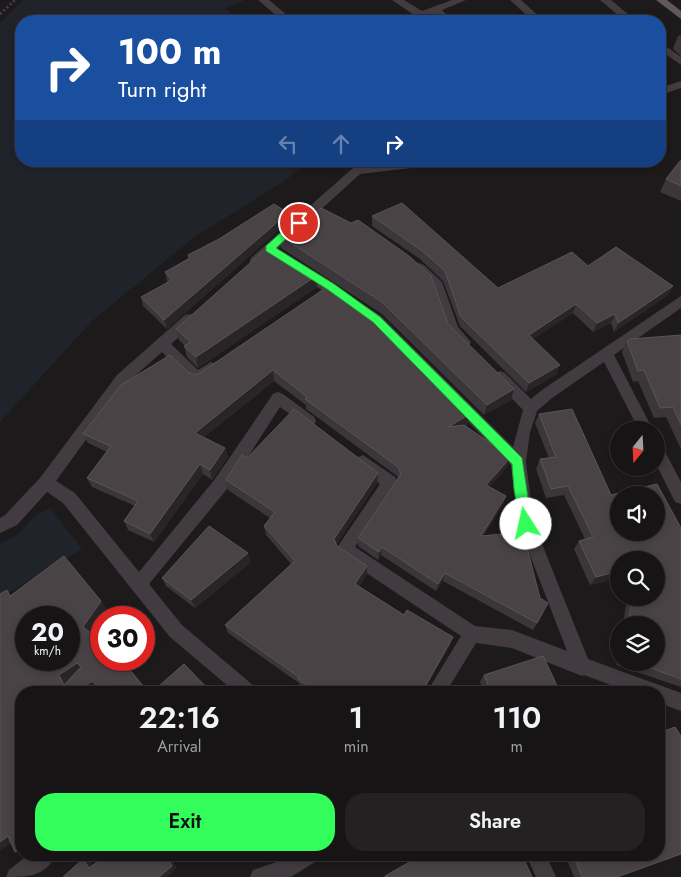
<!DOCTYPE html>
<html lang="en">
<head>
<meta charset="utf-8">
<style>
  :root { --surface:#161415; --page:#232122; --text:#f1f3f6; --muted:#9e9ea0; --line:#353334; --accent:#32fd5b }
  body { margin:0; font-family:Jost,sans-serif; background:var(--page); color:var(--text); height:100vh; display:flex; flex-direction:column; font-size:19px; white-space:nowrap }
  * { box-sizing:border-box; margin:0 }
  p { font-size:16px; color:var(--muted) }
  .icon { flex:none; width:28px; height:28px; fill:none; stroke:currentColor; stroke-width:2; stroke-linecap:round; stroke-linejoin:round }
  .map { position:relative; flex:1; overflow:hidden }
  .sheet { position:absolute; left:15px; top:686px; width:650px; height:175px; display:flex; flex-direction:column; background:var(--surface); border-radius:20px; box-shadow:0 2px 8px #0003,0 0 0 1px var(--line) }
  .sheet>* { flex:none }
  .hud { position:absolute; left:15px; top:15px; width:651px; height:152px; border-radius:20px; box-shadow:0 2px 8px #0003,0 0 0 1px var(--line); background:#1a4fa0; color:#fff; overflow:hidden }
  .needle { width:32px; rotate:198deg }
  .fabs { position:absolute; left:610px; top:421px; display:grid; gap:10px }
  .fabs a { display:grid; place-items:center; width:55px; height:55px; border-radius:50%; background:var(--surface); box-shadow:0 2px 8px #0003,0 0 0 1px var(--line); font-size:25px }
  .speed { position:absolute; left:15px; top:606px; display:flex; gap:10px; font-size:25px; font-weight:700; text-align:center }
  .speed>* { display:grid; place-content:center; width:65px; height:65px; border-radius:50%; background:var(--surface); box-shadow:0 2px 8px #0003,0 0 0 1px var(--line); line-height:1 }
  .speed small { font-size:12px; font-weight:400 }
  .speed .limit { border:8px solid #d22; background:#fff; color:#111 }
  .pin { position:absolute; display:grid; place-items:center; width:42px; height:42px; color:#fff; margin:-21px; border:2px solid #fff; border-radius:50%; box-shadow:0 1px 5px #0007 }
  .me { position:absolute; width:55px; margin:-28px; rotate:350deg; stroke-linejoin:round; filter:drop-shadow(0 0 4px #0008) }
  .turn { display:flex; align-items:center; gap:18px; height:105px; padding:0 20px; font-size:22px }
  .turn .icon { width:65px; height:65px; stroke-width:2.5 }
  .turn b { display:block; font-size:35px; line-height:42px }
  .lanes { display:flex; align-items:center; height:48px; padding:0 20px; background:#0003; justify-content:center; gap:25px; direction:ltr }
  .lanes .off { opacity:.35 }
  .eta { display:flex; justify-content:space-evenly; align-items:center; height:85px; text-align:center }
  .eta b { font-size:30px; font-weight:600; line-height:35px }
  .primary-button { display:flex; gap:10px; margin-top:auto; padding:10px 20px }
  .primary-button a { flex:1; height:58px; border-radius:20px; background:var(--accent); color:#111; font-size:20px; font-weight:600; line-height:58px; text-align:center }
  .primary-button a+a { background:var(--page); color:var(--text) }
  .map>svg:first-child { display:block }
  .green { fill:#202329 }
  .lines { fill:none; stroke-linecap:round; stroke-linejoin:round }
  .path { stroke:#494147; stroke-width:2.5; stroke-dasharray:2 2.5; stroke-linecap:butt }
  .minor { fill:#423b40; fill-rule:evenodd }
  .primary { fill:#62575e; fill-rule:evenodd }
  .wall { fill:#3b3639 }
  .shaded-wall { fill:#292527 }
  .building { fill:#494346; stroke:#5b5358; fill-rule:evenodd }
  .route { fill:#32fd5b; stroke:#20a43b }
</style>
</head>
<body>
<div class="map">
<svg width="681" height="877" viewBox="0 0 681 877">
  <rect width="100%" height="100%" fill="#1d1a1c"/>
  <g class="green">
    <polygon points="23,0 245,0 225,8 240,21 21,21 21,161 306,161 289,178 193,238 91,322 0,422 0,23"/>
    <polygon points="50,508 82,549 0,598 0,544 19,534 35,515"/>
  </g>
  <g class="lines">
    <polyline class="path" points="0,14 15,0"/>
    <g class="minor">
      <polygon points="258,0 269,0 294,21 283,21"/>
      <polygon points="392,0 404,0 422,11 452,0 466,0 442,10 453,21 443,21 434,14 414,21 401,21 414,15"/>
      <polygon points="510,0 521,0 544,21 533,21"/>
      <polygon points="600,0 611,0 636,21 625,21"/>
      <polygon points="660,42 681,57 681,65 660,50"/>
      <polygon points="681,81 681,88 660,95 660,88"/>
      <polygon points="405,161 443,161 437,165 360,174 261,264 251,264 250,261 251,258 353,168"/>
      <polygon points="299,263 381,316 513,447 523,410 495,381 493,377 495,373 500,371 505,373 531,399 542,390 681,296 681,308 614,355 653,430 639,430 604,362 552,398 537,411 530,432 526,462 534,524 588,659 681,693 681,711 659,703 659,692 630,692 584,675 582,676 512,648 476,643 446,692 427,692 461,636 338,554 336,549 380,484 358,467 355,462 358,457 363,455 395,477 398,482 355,547 475,626 512,630 567,651 518,524 511,465 371,324 294,271 293,268 294,265"/>
      <path d="M419,263l5,2 18,17 16,45 13,15 -2,4c-25,8 -30,-44 -38,-58 -4,-8 -14,-12 -18,-20l1,-3z"/>
      <path d="M190,314l5,1 2,4 -2,4 -24,21 27,26 13,-8 5,2 2,4c-4,8 -17,17 -26,14l-30,-30 -35,31 -71,98 19,12 64,79 76,-93 58,-85 5,-2 5,2 31,23 2,4 -2,4 -5,2 -29,-20 -53,82 -78,95 33,41 72,61 3,6h-22l-65,-55 -107,-134 -16,-11 -30,33 -17,8v-15l5,-3 35,-37 77,-103 68,-60z"/>
      <polygon points="656,443 661,444 681,482 681,504 675,502 656,464"/>
      <path d="M28,855h27c-9,22 -28,22 -49,22l3,-7z"/>
      <polygon points="289,855 318,855 315,862 291,877 250,877 253,870 279,861"/>
      <polygon points="526,855 546,855 556,877 536,877"/>
    </g>
    <polygon class="primary" points="656,0 667,0 681,11 681,19"/>
  </g>
  <g class="wall">
    <polygon points="681,35 681,56 673,49 678,36"/>
    <polygon points="681,161 681,201 660,192 666,179"/>
    <polygon points="372,216 498,288 588,266 673,286 668,295 614,332 611,323 593,332 573,313 533,339 557,374 526,392 460,326 443,281 420,259 372,226"/>
    <polygon points="288,222 167,329 143,306 141,297 168,282 167,281 165,272 188,259 188,255"/>
    <polygon points="280,236 514,389 511,400 484,415 382,314 281,248"/>
    <polygon points="330,285 468,424 466,426 508,466 489,487 506,496 503,505 483,536 537,623 533,630 443,581 436,591 381,555 378,560 358,546 358,538 398,478 397,476 306,409 306,405 274,381 204,437 225,448 228,457 212,480 203,474 154,542 128,530 124,521 135,506 92,487 87,478 107,452 88,443 83,434 189,373 195,375 200,373"/>
    <polygon points="317,287 198,368 187,357 184,346 185,346 179,340 176,329"/>
    <polygon points="681,335 681,449 666,417 654,418 638,381 633,382 622,352 627,341"/>
    <polygon points="539,414 611,495 681,528 681,687 616,665 619,650 619,662 656,662 656,625 623,625 627,598 656,598 656,560 619,560 619,578 590,585 574,549 579,541 585,539 564,495 546,498 536,469 540,459 549,458 535,423"/>
    <polygon points="247,458 378,473 377,483 336,545 337,546 367,566 367,575 359,586 450,645 423,692 308,692 299,686 299,683 228,633 225,625 291,564 266,535 264,526 270,518 228,490 226,480"/>
    <polygon points="248,553 250,563 195,608 166,586 162,578"/>
    <polygon points="484,675 560,692 484,692 480,682"/>
    <polygon points="565,855 659,855 617,877 574,877"/>
  </g>
  <g class="shaded-wall">
    <polygon points="288,213 288,222 167,329 164,320"/>
    <polygon points="316,276 317,287 198,368 196,357"/>
    <polygon points="673,286 668,295 614,332 618,323"/>
    <polygon points="576,304 573,313 526,344 529,335"/>
    <polygon points="615,314 611,323 593,332 597,323"/>
    <polygon points="560,365 557,374 526,392 529,383"/>
    <polygon points="273,370 274,381 198,442 195,433"/>
    <polygon points="514,389 511,400 484,415 487,405"/>
    <polygon points="470,414 468,424 446,437 448,427"/>
    <polygon points="225,448 228,457 212,480 210,470"/>
    <polygon points="511,457 508,466 483,494 486,485"/>
    <polygon points="200,464 203,474 154,542 150,534"/>
    <polygon points="378,473 377,483 334,548 334,539"/>
    <polygon points="506,496 503,505 478,544 481,536"/>
    <polygon points="382,547 381,555 378,560 379,552"/>
    <polygon points="248,553 250,563 195,608 191,600"/>
    <polygon points="367,566 367,575 354,593 355,584"/>
    <polygon points="619,571 619,578 590,585 596,577"/>
    <polygon points="445,573 443,581 436,591 438,584"/>
    <polygon points="101,601 107,609 89,635 83,627"/>
    <polygon points="453,637 450,645 423,692 422,692"/>
    <polygon points="122,660 131,660 126,665"/>
    <polygon points="77,663 84,670 66,682 71,691 64,685 59,675"/>
    <polygon points="92,681 98,687 92,692 78,692"/>
    <polygon points="8,836 17,839 0,851 0,842"/>
    <polygon points="21,848 21,854 15,852"/>
    <polygon points="166,855 169,855 177,868 167,877 159,877"/>
    <polygon points="83,859 91,862 96,871 89,868"/>
  </g>
  <g class="building">
    <polygon points="680,161 681,161 681,186 666,179"/>
    <polygon points="402,203 498,288 572,252 588,266 616,247 673,286 618,323 615,314 597,323 576,304 529,335 560,365 529,383 461,317 445,271 421,250 372,216"/>
    <polygon points="274,204 288,213 164,320 141,297 172,280 165,272 190,258 188,255 219,239"/>
    <polygon points="321,208 351,223 358,220 409,256 431,276 448,324 514,389 487,405 383,303 280,236 299,218 305,222"/>
    <polygon points="269,246 316,276 196,357 184,346 191,342 176,329"/>
    <polygon points="330,285 370,315 470,414 448,427 464,425 511,457 486,485 506,496 481,536 523,532 540,598 548,603 537,623 445,573 438,584 382,547 379,552 358,538 401,474 398,467 305,399 307,397 273,370 195,433 225,448 210,470 200,464 150,534 124,521 138,501 87,478 111,446 83,434 121,385 170,355 189,373 195,375 200,373"/>
    <polygon points="681,335 681,425 673,407 660,408 644,370 638,371 627,341 630,339"/>
    <polygon points="294,409 378,473 334,539 337,546 367,566 355,584 404,615 407,610 453,637 422,692 316,692 298,679 299,677 225,625 295,561 264,526 275,512 226,480 242,455 247,458"/>
    <path d="M572,409l39,86 46,-11 24,44v151l-47,-17h22v-37h-28l4,-27h24v-38h-37v11l-23,6 -17,-36 14,-4 -25,-51 -17,3 -11,-30 16,-2 -17,-43zM619,495h37v37h-37z"/>
    <polygon points="209,526 248,553 191,600 162,578"/>
    <path d="M64,556l37,45 -18,26 18,14v19h21l26,32h-46l-10,-11 -14,11h-7l-5,-4 3,4h-48v156l-6,4 -7,-16 -8,6v-248l7,-4 3,6zM26,618h43v42h-43zM77,663l4,4 -17,18 -5,-10z"/>
    <polygon points="543,656 560,692 491,692 484,675"/>
    <polygon points="184,664 211,692 152,692"/>
    <polygon points="610,685 614,692 584,692"/>
    <polygon points="214,689 217,692 211,692"/>
    <polygon points="675,727 681,736 681,854 617,877 582,877 573,855 659,855 659,733"/>
    <polygon points="106,855 166,855 172,866 159,877 63,877 83,859 89,868"/>
    <polygon points="422,855 451,855 453,860 464,855 522,855 532,877 385,877 385,876"/>
  </g>
  <polygon class="route" points="295,220 302,220 303,223 276,248 334,284 380,317 522,458 532,524 530,528 526,530 521,528 520,524 514,489 512,464 373,322 327,289 266,251 266,246"/>
</svg>
<div class="fabs">
<a><svg class="needle" viewBox="-14 -14 28 28"><path d="M0-13l5 13h-10z" fill="#e53935"/><path d="M0 13l5-13h-10z" fill="#9e9ea0"/></svg></a>
<a><svg class="icon" aria-label="sound" viewBox="0 0 24 24"><path d="M4 9h4l5-4v14l-5-4H4zM17 9q2 3 0 6"/></svg></a>
<a><svg class="icon" aria-label="search" viewBox="0 0 24 24"><circle cx="10" cy="10" r="6"/><path d="M15 15l6 6"/></svg></a>
<a><svg class="icon" aria-label="layers" viewBox="0 0 24 24"><path d="M12 4l9 5-9 5-9-5zM3 14l9 5 9-5"/></svg></a>
</div>
<div class="speed"><div>20<small>km/h</small></div><div class="limit">30</div></div>
<div class="pin" style="left:299px;top:223px;background:#d93025"><svg class="icon" aria-label="arrive" viewBox="0 0 24 24"><path d="M6 21V4h12l-3 4 3 4H6"/></svg></div>
<svg class="me" style="left:526px;top:524px" viewBox="-20 -20 40 40"><circle r="19" fill="#fff"/><path d="M0-13L10 11 0 6-10 11z" fill="#32fd5b"/></svg>
<div class="hud">
<div class="turn"><svg class="icon" aria-label="right" viewBox="0 0 24 24"><path d="M7 20v-9h11M14 6l5 5-5 5"/></svg><div><b>100 m</b>Turn right</div></div>
<div class="lanes"><svg class="icon off" aria-label="left" viewBox="0 0 24 24"><path d="M17 20v-9H6M10 6l-5 5 5 5"/></svg><svg class="icon off" aria-label="ahead" viewBox="0 0 24 24"><path d="M12 20V5M6 11l6-6 6 6"/></svg><svg class="icon" aria-label="right" viewBox="0 0 24 24"><path d="M7 20v-9h11M14 6l5 5-5 5"/></svg></div>
</div>
<section class="sheet">
<div class="eta">
<div><b>22:16</b><p>Arrival</p></div>
<div><b>1</b><p>min</p></div>
<div><b>110</b><p>m</p></div>
</div>
<div class="primary-button"><a>Exit</a><a>Share</a></div>
</section>
</div>
</body>
</html>
